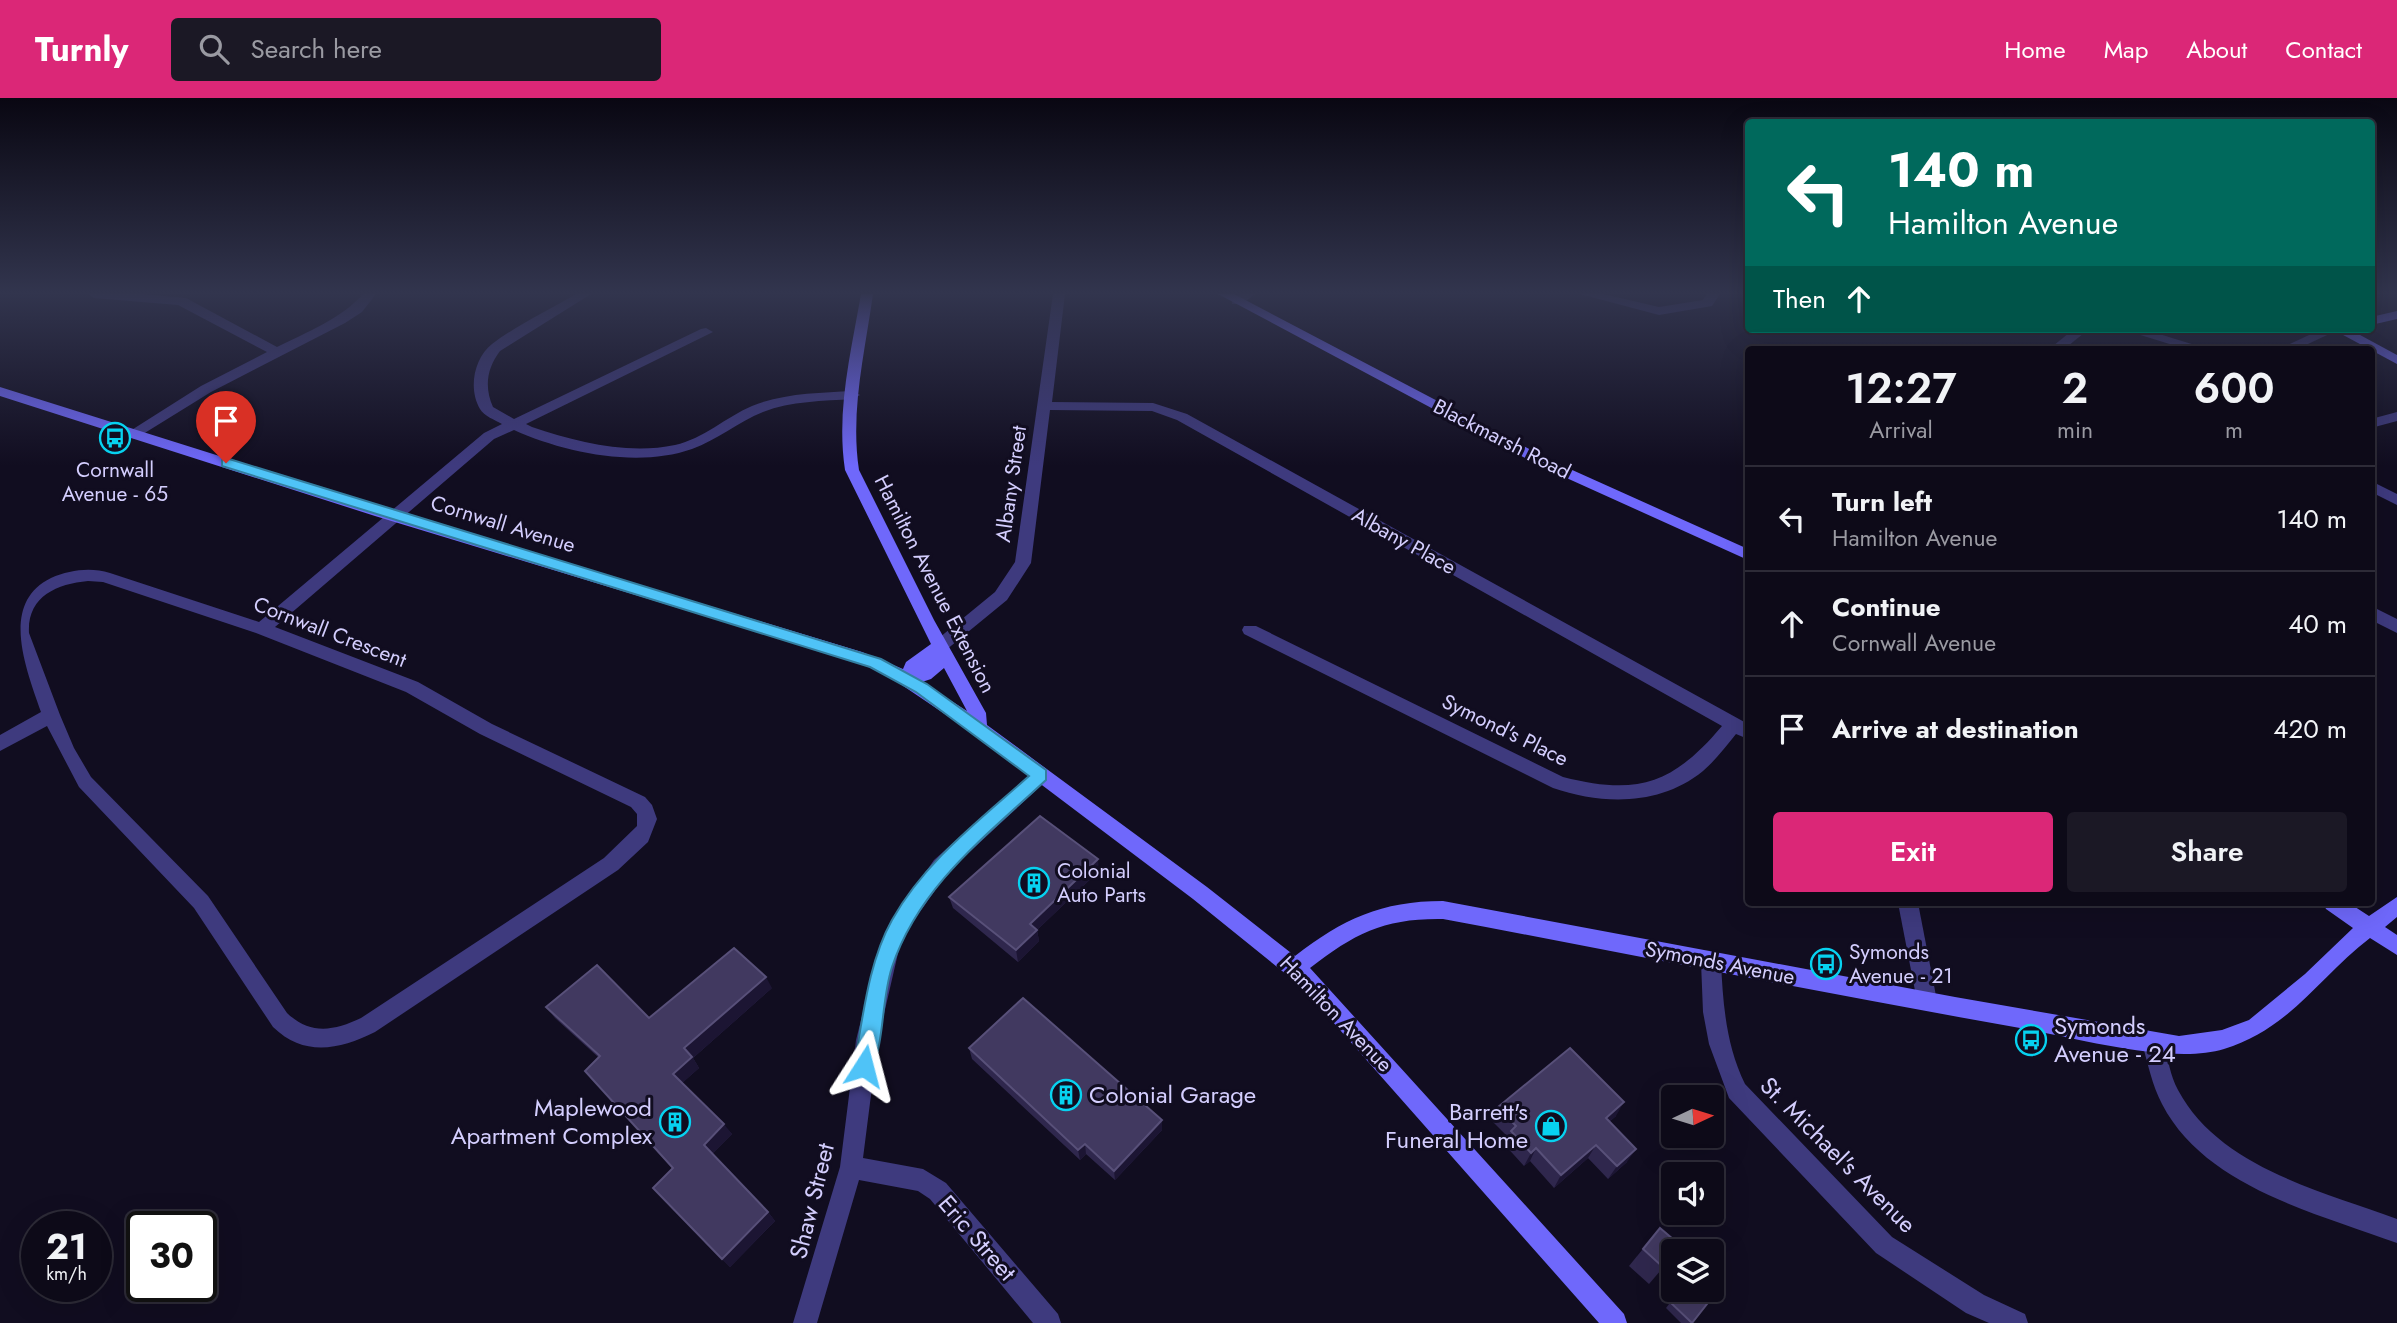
<!DOCTYPE html>
<html lang="en">
<head>
<meta charset="utf-8">
<style>
  :root { --surface:#0d0a18; --page:#1b1825; --text:#f1f3f6; --muted:#9a9aa2; --line:#2d2b37; --accent:#db2777 }
  body { margin:0; font-family:Jost,sans-serif; background:var(--page); color:var(--text); height:100vh; display:flex; flex-direction:column; font-size:26px; white-space:nowrap }
  * { box-sizing:border-box; margin:0 }
  p { font-size:23px; color:var(--muted) }
  .icon { flex:none; width:38px; height:38px; fill:none; stroke:currentColor; stroke-width:2; stroke-linecap:round; stroke-linejoin:round }
  .map { position:relative; flex:1; overflow:hidden }
  .side { position:absolute; left:1745px; top:248px; width:630px; height:560px; display:flex; flex-direction:column; background:var(--surface); border-radius:7px; box-shadow:0 7px 28px #0002,0 0 0 2px var(--line) }
  .side>* { flex:none }
  .guide { position:absolute; left:1745px; top:21px; width:630px; height:214px; border-radius:7px; box-shadow:0 7px 28px #0002,0 0 0 2px var(--line); background:#00695c; color:#fff; overflow:hidden }
  .needle { width:46px; rotate:86deg }
  .controls { position:absolute; left:1661px; top:987px; display:grid; gap:14px }
  .controls a { display:grid; place-items:center; width:63px; height:63px; border-radius:7px; background:var(--surface); box-shadow:0 7px 28px #0002,0 0 0 2px var(--line); font-size:35px }
  .speed { position:absolute; left:21px; top:1113px; display:flex; gap:14px; font-size:35px; font-weight:700; text-align:center }
  .speed>* { display:grid; place-content:center; width:91px; height:91px; border-radius:50%; background:var(--surface); box-shadow:0 7px 28px #0002,0 0 0 2px var(--line); line-height:1 }
  .speed small { font-size:18px; font-weight:400 }
  .speed .limit { border:4px solid #111; border-radius:10px; background:#fff; color:#111 }
  .pin { position:absolute; display:grid; place-items:center; width:60px; height:60px; color:#fff; margin:-72px -30px; border-radius:50% 50% 50% 0; rotate:-45deg; box-shadow:0 0 7px #0007 }
  .pin .icon { rotate:45deg }
  .me { position:absolute; width:77px; margin:-38px; rotate:9deg; stroke-linejoin:round; filter:drop-shadow(0 0 5px #0008) }
  .turn { display:flex; align-items:center; gap:24px; height:147px; padding:0 28px; font-size:32px }
  .turn .icon { width:91px; height:91px; stroke-width:2.5 }
  .turn b { display:block; font-size:49px; line-height:60px }
  .then { display:flex; align-items:center; height:66px; padding:0 28px; background:#0003; gap:14px; font-size:26px }
  .eta { display:flex; justify-content:space-evenly; align-items:center; height:119px; text-align:center }
  .eta b { font-size:42px; font-weight:600; line-height:49px }
  .button { display:flex; gap:14px; margin-top:auto; padding:14px 28px }
  .button a { flex:1; height:80px; border-radius:7px; background:var(--accent); color:#fff; font-size:28px; font-weight:600; line-height:80px; text-align:center }
  .button a+a { background:var(--page); color:var(--text) }
  ul { padding:0; list-style:none }
  li { display:flex; align-items:center; gap:21px; height:105px; padding:0 28px; border-top:2px solid var(--line) }
  li div { flex:1 }
  li b { display:block; font-size:26px }
  li em { font-style:normal }
  header { display:flex; align-items:center; gap:42px; box-sizing:border-box; height:98px; padding:0 35px; background:var(--accent); color:#fff }
  header strong { font-size:33px }
  nav { display:flex; gap:38px; margin-inline-start:auto; font-size:24px }
  .search { width:490px; height:63px; background:var(--page); display:flex; align-items:center; gap:18px; box-sizing:border-box; padding:0 24px; border-radius:7px; color:var(--muted); font-size:26px }
  .map>svg:first-child { display:block }
  .lines { fill:none; stroke-linecap:round; stroke-linejoin:round }
  .street { fill:#3e3a7e; fill-rule:evenodd }
  .secondary { fill:#6f68fb; fill-rule:evenodd }
  .wall { fill:#2f274d }
  .shaded-wall { fill:#1c1533 }
  .building { fill:#413960; stroke:#585079; stroke-width:2 }
  .route { fill:#4fc3f7; stroke:#337fa1; stroke-width:2 }
  .labels { text-anchor:middle; stroke-width:6; stroke-linejoin:round; paint-order:stroke }
  .street-label { font-size:21px; fill:#d4cefe; stroke:#110d20 }
  .poi-label { font-size:21px; fill:#d4cefe; stroke:#110d20; text-anchor:start }
  .near-poi-label { font-size:24px; fill:#d4cefe; stroke:#110d20; text-anchor:start }
  .near-street-label { font-size:24px; fill:#d4cefe; stroke:#110d20 }
</style>
</head>
<body>
<header>
<strong>Turnly</strong>
<div class="search"><svg class="icon" aria-label="search" viewBox="0 0 24 24"><circle cx="10" cy="10" r="6"/><path d="M15 15l6 6"/></svg>Search here</div>
<nav><a>Home</a><a>Map</a><a>About</a><a>Contact</a></nav>
</header>
<div class="map">
<svg width="2397" height="1225" viewBox="0 0 2397 1225">
  <rect width="100%" height="100%" fill="#110d20"/>
  <g class="lines">
    <g class="street">
      <path d="M88,196h54l44,4 91,49c30,-15 64,-28 86,-53h13l-14,18 -17,11 -134,69 -76,47 -5,-2v-6l71,-45 66,-34 -89,-47 -84,-7z"/>
      <path d="M576,196h15l-91,57c-13,17 -16,36 -7,56l21,12 187,-90 5,-1 7,4 -187,92 6,3c45,15 96,28 143,18 28,-6 51,-28 77,-39 32,-13 67,-13 101,-15l7,4 -7,4c-30,2 -62,2 -90,13 -25,10 -46,28 -71,37 -54,19 -127,4 -178,-19l-20,9 -219,188 143,55 74,42 153,73 7,8 5,14 -9,23 -30,28 -243,162c-36,18 -71,25 -102,-5l-79,-119 -115,-121 -32,-61 -47,25v-16l41,-23c-16,-46 -41,-109 10,-134 19,-8 39,-11 59,-5l149,49 225,-189 18,-9c-7,-4 -18,-8 -22,-15 -12,-20 -6,-51 12,-65 25,-19 57,-34 84,-50zM88,483l15,1 153,51 150,59 74,42 151,73 6,7v12l-33,32 -243,160c-27,13 -51,17 -74,-5l-79,-117 -117,-119 -17,-29 -14,-33 -31,-82c-2,-36 27,-49 59,-52z"/>
      <path d="M1053,196h12l-13,108 101,1 34,11 561,310v15l-12,-5c-10,12 -20,26 -33,37 -43,35 -100,34 -150,17l-309,-154 -2,-4 2,-4h12l307,151c75,19 110,7 159,-51l-545,-306 -25,-9 -102,-1 -19,153 -24,37 -61,50h-12l-2,-4 2,-4 61,-50 20,-30z"/>
      <polygon points="1240,196 1255,196 1242,206 1232,206 1232,200"/>
      <polygon points="1580,196 1603,196 1659,209 1703,202 1707,196 1720,196 1712,208 1659,217"/>
      <polygon points="2074,231 2089,231 2063,252 2048,252"/>
      <polygon points="2121,231 2143,231 2211,252 2189,252"/>
      <polygon points="2322,231 2340,231 2295,252 2277,252"/>
      <polygon points="2397,314 2397,323 2371,330 2371,321"/>
      <polygon points="2371,383 2397,396 2397,407 2371,394"/>
      <polygon points="2371,508 2397,521 2397,535 2371,522"/>
      <polygon points="1041,670 1047,672 1050,677 1047,682 948,774 907,832 899,851 878,942 863,1060 923,1071 946,1085 1058,1216 1061,1225 1033,1225 930,1101 918,1093 859,1082 817,1225 793,1225 840,1069 856,942 879,851 889,827 934,762 1035,672"/>
      <polygon points="1898,805 1918,805 1937,903 1934,910 1927,912 1920,910 1917,903"/>
      <path d="M1711,855l7,3 3,6c2,42 5,83 24,122l147,153 92,58 41,19 3,9h-39l-23,-10 -90,-60 -147,-155 -20,-54 -6,-32 -2,-50 3,-6z"/>
      <path d="M2153,935l8,3 3,7c4,15 6,33 14,47 41,77 143,101 219,129v24c-81,-30 -192,-56 -235,-139 -10,-19 -14,-40 -20,-61l3,-7z"/>
    </g>
    <g class="secondary">
      <path d="M861,196h12c-8,58 -23,117 -14,176l75,150 52,93 1,12 220,162 88,69c48,-37 86,-55 148,-55l512,96 224,39 43,-6 27,-10 56,-46 48,-46 -27,-19 -3,-6h26l20,13 28,-19v20l-12,10 12,8v20l-27,-17c-52,40 -79,90 -146,111 -51,16 -149,-11 -204,-21 -193,-34 -385,-73 -577,-109 -58,-1 -88,14 -133,49l314,346 3,9h-28l-297,-336 -109,-88 -220,-166 -89,-60 -34,-13 -475,-144 -375,-120v-9l385,121 477,144 41,17 3,-7 25,-18 -86,-174c-9,-59 6,-118 16,-176zM944,570l23,43 -45,-29 9,-3z"/>
      <polygon points="1218,196 1234,196 1550,362 1748,451 1748,462 1540,368"/>
      <polygon points="2397,213 2397,221 2371,227 2371,219"/>
      <polygon points="2332,231 2349,231 2397,257 2397,266"/>
    </g>
  </g>
  <g class="wall">
    <polygon points="1099,773 1037,832 1039,843 1018,864 953,810 949,799"/>
    <polygon points="772,890 693,960 699,970 682,985 732,1036 712,1056 768,1114 775,1123 730,1169 653,1090 672,1070 594,983 598,959 555,920 546,909 649,920"/>
    <polygon points="969,950 1162,1032 1115,1082 1086,1056 1080,1062 972,961"/>
    <polygon points="1498,1009 1616,1018 1609,1024 1627,1064 1608,1081 1588,1060 1554,1090 1530,1063 1524,1068 1504,1046 1508,1039 1492,1023"/>
    <polygon points="1660,1130 1673,1158 1649,1186 1629,1168"/>
    <polygon points="1680,1192 1709,1192 1692,1225 1681,1225 1666,1210"/>
  </g>
  <g class="shaded-wall">
    <polygon points="1098,761 1099,773 1037,832 1039,843 1018,864 1016,852 1030,826"/>
    <polygon points="766,879 772,890 693,960 699,970 681,986 673,976 684,950"/>
    <polygon points="1624,1004 1616,1018 1598,1033 1606,1020"/>
    <polygon points="1162,1022 1162,1032 1115,1082 1114,1073"/>
    <polygon points="724,1026 732,1036 711,1057 704,1047"/>
    <polygon points="1085,1046 1086,1056 1080,1062 1078,1052"/>
    <polygon points="1596,1047 1588,1060 1554,1090 1561,1077"/>
    <polygon points="1536,1050 1530,1063 1524,1068 1531,1055"/>
    <polygon points="1636,1051 1627,1064 1608,1081 1617,1068"/>
    <polygon points="768,1114 775,1123 730,1169 722,1161"/>
  </g>
  <g class="building">
    <polygon points="1040,718 1098,761 1030,826 1037,832 1016,852 949,799"/>
    <polygon points="734,850 766,879 684,950 692,959 673,976 724,1026 704,1047 768,1114 722,1161 653,1090 673,1070 585,973 600,958 546,909 597,867 649,920"/>
    <polygon points="1023,900 1162,1022 1114,1073 1085,1046 1078,1052 969,950"/>
    <polygon points="1570,950 1624,1004 1606,1020 1636,1051 1617,1068 1596,1047 1561,1077 1536,1050 1531,1055 1511,1033 1516,1028 1498,1009"/>
    <polygon points="1660,1130 1681,1148 1677,1153 1673,1153 1673,1158 1664,1170 1643,1151"/>
    <polygon points="1681,1192 1709,1192 1714,1197 1692,1225 1671,1205"/>
  </g>
  <linearGradient id="sky" x2="0" y2="1"><stop stop-color="#090712"/><stop offset="0.53" stop-color="#32354e"/><stop offset="1" stop-color="#32354e" stop-opacity="0"/></linearGradient>
  <rect width="2397" height="368" fill="url(#sky)"/>
  <path class="route" d="M226,360l655,201 46,25 119,86v10c-60,56 -127,106 -154,187 -11,34 -7,73 -21,105l-7,3 -7,-3 -3,-6c9,-48 14,-103 38,-146 33,-59 88,-100 137,-144l-113,-84 -46,-25 -648,-201v-6z"/>
  <defs>
    <g id="bus-ring" transform="scale(1.575)"><circle r="9.5" fill="#110d20" stroke="#07d2f0" stroke-width="1.5"/><path d="M-5-6H5V4H4V6H2V4H-2V6H-4V4H-5ZM-3.5-4V0h7V-4ZM-3.5 1.2v1.5H-2V1.2ZM2 1.2v1.5H3.5V1.2Z" fill="#07d2f0"/></g>
    <g id="building-ring" transform="scale(1.575)"><circle r="9.5" fill="#110d20" stroke="#07d2f0" stroke-width="1.5"/><path d="M-4-6H4V6H1V3H-1V6H-4ZM-2.5-4.3h1.7v1.8h-1.7ZM.8-4.3h1.7v1.8H.8ZM-2.5-1h1.7V.8h-1.7ZM.8-1h1.7V.8H.8Z" fill="#07d2f0"/></g>
    <g id="shop-ring" transform="scale(1.575)"><circle r="9.5" fill="#110d20" stroke="#07d2f0" stroke-width="1.5"/><path d="M-5-2.5h2.3a2.7 3.5 0 0 1 5.4 0H5L5.5 6h-11ZM-1.5-2.5h3a1.5 2.3 0 0 0-3 0Z" fill="#07d2f0"/></g>
  </defs>
  <g fill-rule="evenodd">
    <use href="#bus-ring" x="115" y="340"/>
    <use href="#building-ring" x="1034" y="785"/>
    <use href="#bus-ring" x="1826" y="866"/>
    <use href="#bus-ring" x="2031" y="942"/>
    <use href="#building-ring" x="1066" y="997"/>
    <use href="#building-ring" x="675" y="1024"/>
    <use href="#shop-ring" x="1551" y="1028"/>
  </g>
  <g class="labels">
    <g class="street-label">
      <text transform="translate(1502 341) rotate(27)" y="7">Blackmarsh Road</text>
      <text transform="translate(1011 386) rotate(-82)" y="7">Albany Street</text>
      <text transform="translate(503 426) rotate(17)" y="7">Cornwall Avenue</text>
      <text transform="translate(1404 443) rotate(29)" y="7">Albany Place</text>
      <text transform="translate(935 486) rotate(63)" y="7">Hamilton Avenue Extension</text>
      <text transform="translate(330 534) rotate(21)" y="7">Cornwall Crescent</text>
      <text transform="translate(1505 632) rotate(26)" y="7">Symond's Place</text>
      <text transform="translate(1720 865) rotate(11)" y="7">Symonds Avenue</text>
      <text transform="translate(1336 916) rotate(46)" y="7">Hamilton Avenue</text>
    </g>
    <g class="poi-label">
      <text x="115" y="379" text-anchor="middle">Cornwall<tspan x="115" dy="24">Avenue - 65</tspan></text>
      <text x="1057" y="780">Colonial<tspan x="1057" dy="24">Auto Parts</tspan></text>
      <text x="1849" y="861">Symonds<tspan x="1849" dy="24">Avenue - 21</tspan></text>
    </g>
    <g class="near-poi-label">
      <text x="2054" y="936">Symonds<tspan x="2054" dy="28">Avenue - 24</tspan></text>
      <text x="1089" y="1005">Colonial Garage</text>
      <text x="652" y="1018" text-anchor="end">Maplewood<tspan x="652" dy="28">Apartment Complex</tspan></text>
      <text x="1528" y="1022" text-anchor="end">Barrett's<tspan x="1528" dy="28">Funeral Home</tspan></text>
    </g>
    <g class="near-street-label">
      <text transform="translate(1838 1057) rotate(45)" y="8">St. Michael's Avenue</text>
      <text transform="translate(812 1103) rotate(-76)" y="8">Shaw Street</text>
      <text transform="translate(977 1140) rotate(49)" y="8">Eric Street</text>
    </g>
  </g>
</svg>
<div class="controls">
<a><svg class="needle" viewBox="-14 -14 28 28"><path d="M0-13l5 13h-10z" fill="#e53935"/><path d="M0 13l5-13h-10z" fill="#9a9aa2"/></svg></a>
<a><svg class="icon" aria-label="sound" viewBox="0 0 24 24"><path d="M4 9h4l5-4v14l-5-4H4zM17 9q2 3 0 6"/></svg></a>
<a><svg class="icon" aria-label="layers" viewBox="0 0 24 24"><path d="M12 4l9 5-9 5-9-5zM3 14l9 5 9-5"/></svg></a>
</div>
<div class="speed"><div>21<small>km/h</small></div><div class="limit">30</div></div>
<div class="pin" style="left:226px;top:365px;background:#d93025"><svg class="icon" aria-label="arrive" viewBox="0 0 24 24"><path d="M6 21V4h12l-3 4 3 4H6"/></svg></div>
<svg class="me" style="left:864px;top:968px" viewBox="-20 -20 40 40"><path d="M0-17L14 15 0 8-14 15z" fill="#4fc3f7" stroke="#fff" stroke-width="4"/></svg>
<div class="guide">
<div class="turn"><svg class="icon" aria-label="left" viewBox="0 0 24 24"><path d="M17 20v-9H6M10 6l-5 5 5 5"/></svg><div><b>140 m</b>Hamilton Avenue</div></div>
<div class="then">Then<svg class="icon" aria-label="ahead" viewBox="0 0 24 24"><path d="M12 20V5M6 11l6-6 6 6"/></svg></div>
</div>
<section class="side">
<div class="eta">
<div><b>12:27</b><p>Arrival</p></div>
<div><b>2</b><p>min</p></div>
<div><b>600</b><p>m</p></div>
</div>
<ul>
<li><svg class="icon" aria-label="left" viewBox="0 0 24 24"><path d="M17 20v-9H6M10 6l-5 5 5 5"/></svg><div><b>Turn left</b><p>Hamilton Avenue</p></div><em>140 m</em></li>
<li><svg class="icon" aria-label="ahead" viewBox="0 0 24 24"><path d="M12 20V5M6 11l6-6 6 6"/></svg><div><b>Continue</b><p>Cornwall Avenue</p></div><em>40 m</em></li>
<li><svg class="icon" aria-label="arrive" viewBox="0 0 24 24"><path d="M6 21V4h12l-3 4 3 4H6"/></svg><div><b>Arrive at destination</b></div><em>420 m</em></li>
</ul>
<div class="button"><a>Exit</a><a>Share</a></div>
</section>
</div>
</body>
</html>
